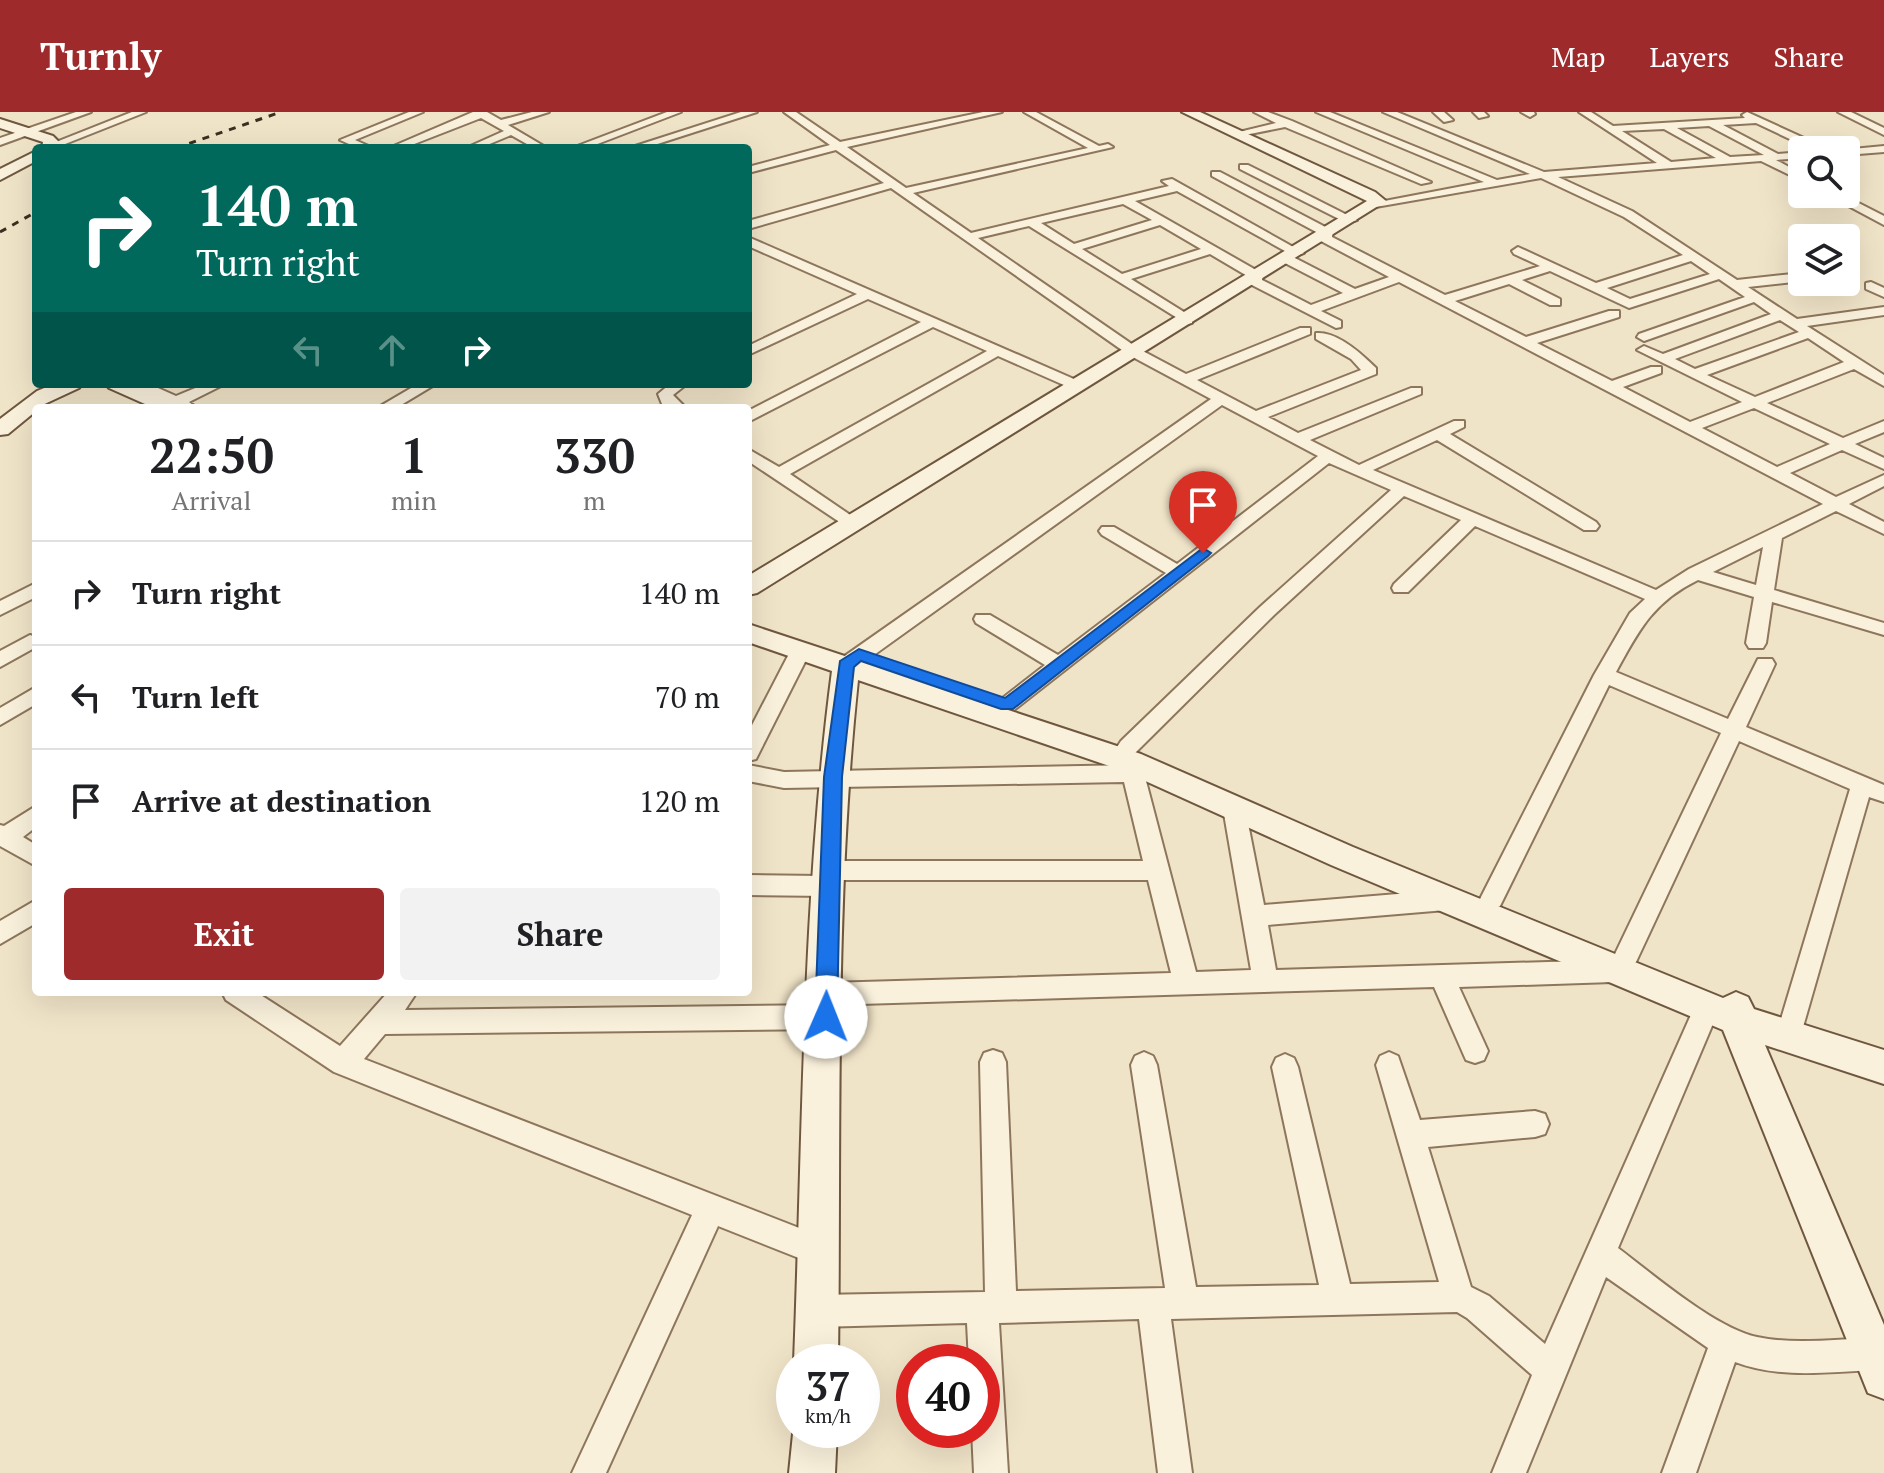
<!DOCTYPE html>
<html lang="en">
<head>
<meta charset="utf-8">
<style>
  :root { --surface:#fff; --page:#f2f2f2; --text:#202124; --muted:#757577; --line:#e0e0e0; --accent:#9e2a2b }
  body { margin:0; font-family:"PT Serif",serif; background:var(--page); color:var(--text); height:100vh; display:flex; flex-direction:column; font-size:30px; white-space:nowrap }
  * { box-sizing:border-box; margin:0 }
  p { font-size:26px; color:var(--muted) }
  .icon { flex:none; width:44px; height:44px; fill:none; stroke:currentColor; stroke-width:2; stroke-linecap:round; stroke-linejoin:round }
  .map { position:relative; flex:1; overflow:hidden }
  .panel { position:absolute; left:32px; top:292px; width:720px; height:592px; display:flex; flex-direction:column; background:var(--surface); border-radius:8px; box-shadow:0 8px 32px #0002 }
  .panel>* { flex:none }
  .banner { position:absolute; left:32px; top:32px; width:720px; height:244px; border-radius:8px; box-shadow:0 8px 32px #0002; background:#00695c; color:#fff; overflow:hidden }
  .fabs { position:absolute; left:1788px; top:24px; display:grid; gap:16px }
  .fabs a { display:grid; place-items:center; width:72px; height:72px; border-radius:8px; background:var(--surface); box-shadow:0 8px 32px #0002; font-size:40px }
  .speed { position:absolute; left:776px; top:1232px; display:flex; gap:16px; font-size:40px; font-weight:700; text-align:center }
  .speed>* { display:grid; place-content:center; width:104px; height:104px; border-radius:50%; background:var(--surface); box-shadow:0 8px 32px #0002; line-height:1 }
  .speed small { font-size:20px; font-weight:400 }
  .speed .limit { border:12px solid #d22; background:#fff; color:#111 }
  .pin { position:absolute; display:grid; place-items:center; width:68px; height:68px; color:#fff; margin:-82px -34px; border-radius:50% 50% 50% 0; rotate:-45deg; box-shadow:0 0 8px #0007 }
  .pin .icon { rotate:45deg }
  .me { position:absolute; width:88px; margin:-44px; rotate:1deg; stroke-linejoin:round; filter:drop-shadow(0 0 6px #0008) }
  .turn { display:flex; align-items:center; gap:28px; height:168px; padding:0 32px; font-size:36px }
  .turn .icon { width:104px; height:104px; stroke-width:2.5 }
  .turn b { display:block; font-size:56px; line-height:68px }
  .lanes { display:flex; align-items:center; height:76px; padding:0 32px; background:#0003; justify-content:center; gap:40px; direction:ltr }
  .lanes .off { opacity:.35 }
  .eta { display:flex; justify-content:space-evenly; align-items:center; height:136px; text-align:center }
  .eta b { font-size:48px; font-weight:800; line-height:56px }
  .cta { display:flex; gap:16px; margin-top:auto; padding:16px 32px }
  .cta a { flex:1; height:92px; border-radius:8px; background:var(--accent); color:#fff; font-size:32px; font-weight:800; line-height:92px; text-align:center }
  .cta a+a { background:var(--page); color:var(--text) }
  ul { padding:0; list-style:none }
  li { display:flex; align-items:center; gap:24px; height:104px; padding:0 32px; border-top:2px solid var(--line) }
  li div { flex:1 }
  li b { display:block; font-size:30px }
  li em { font-style:normal }
  header { display:flex; align-items:center; gap:48px; box-sizing:border-box; height:112px; padding:0 40px; background:var(--accent); color:#fff }
  header strong { font-size:38px }
  nav { display:flex; gap:44px; margin-inline-start:auto; font-size:28px }
  .map>svg:first-child { display:block }
  .lines { fill:none; stroke-linecap:round; stroke-linejoin:round }
  .street-casing { stroke:#8d765c; stroke-width:4 }
  .secondary-casing { stroke:#6f573f; stroke-width:4 }
  .street { fill:#faf1dc; fill-rule:evenodd }
  .secondary { fill:#faf1dc; fill-rule:evenodd }
  .rail { stroke:#3d2e20; stroke-width:3; stroke-dasharray:7 7; stroke-linecap:butt }
  .route { fill:#1a73e8; stroke:#114b97; stroke-width:2 }
</style>
</head>
<body>
<header>
<strong>Turnly</strong>
<nav><a>Map</a><a>Layers</a><a>Share</a></nav>
</header>
<div class="map">
<svg width="1884" height="1361" viewBox="0 0 1884 1361">
  <rect width="100%" height="100%" fill="#f0e4c8"/>
  <g class="lines">
    <g class="street-casing">
      <g id="street">
        <polygon points="76,0 91,0 0,33 0,26"/>
        <polygon points="132,0 146,0 55,36 46,34"/>
        <polygon points="409,0 423,0 355,28 373,36 358,36 340,28"/>
        <polygon points="473,0 487,0 501,8 532,0 549,0 508,13 547,36 534,36 511,23 480,36 466,36 504,19 481,6 404,36 389,36"/>
        <polygon points="667,0 681,0 587,36 572,36"/>
        <polygon points="741,0 757,0 645,36 629,36"/>
        <path d="M784,0h12l44,30 143,-30h19l-155,35 59,41 182,-40 -64,-36h12l63,34 9,-2 5,3 -200,46 58,40 198,-47 -7,-5 10,-2 132,74 -10,3 -117,-65 -42,10 128,73 -1,6 49,25 32,-12 -60,-31v-6h8l64,33 34,-12 -70,-37 1,-6 -108,-58v-4h8l113,59 -1,6 113,58 95,-29 -26,-12 -2,-3 6,-4 78,36 87,-28 -59,-38 -83,-39 -171,30 -2,-2 6,-3 110,-21 -168,-70h14l167,68 33,-6 -147,-62h14l147,60 113,-9 -78,-51h12l22,14 132,-8 -3,-3 5,-3 79,36 1,2h-14l-57,-27 -33,2 55,29 24,-2v6l-26,2 26,14v7l-41,-20 -203,16 74,34 105,69 65,-7v8l-54,6 49,32 87,-12v8l-77,11 77,49v11l-30,-17 -87,34 76,35 41,-17v11l-29,12 29,14v11l-42,-19 -52,23 46,24 48,-22v11l-35,18 35,18v12l-48,-23 -54,27 -8,52 110,33v12l-112,-33 -6,41 -3,5h-14l-3,-5 8,-46 -56,-17c-45,22 -59,50 -82,92l112,47 30,-60h14l3,5 -29,63 138,58v17l-15,-5 -66,230 -9,4 -9,-4 -4,-8 69,-230 -111,-48 -103,221 -9,3 -9,-3 -3,-8 106,-221 -112,-48 -109,221 -8,3 -8,-3 -4,-7 114,-224 36,-62 15,-14 -170,-73 -67,66h-14l-2,-4 2,-4 67,-64 -57,-24 -130,119 -139,138h-14l-4,-6 4,-6 139,-134 131,-117 -62,-27 -315,247h-14l-3,-5 3,-5 45,-35 -69,-42 -2,-4 2,-4h14l68,40 108,-82 -64,-38 -3,-4 3,-4h12l63,37 141,-108 -96,-51 -369,265h-14l-3,-5 3,-5 372,-261 -82,-44 -238,-167 -143,41v-8l136,-38 -48,-33 -88,23v-6l82,-22zM1709,14l55,29 -34,2 -53,-29zM1664,17l52,29 -45,4 -49,-31zM1123,92l29,16 -78,24 -33,-21zM1160,113l41,24 -79,25 -40,-25zM1029,114l158,98 5,-1v-6l-61,-38 79,-25 39,23 -1,6 88,45 5,-1v-6l-20,-10 78,-29 424,222 -134,65 -33,21 -283,-120 64,-30 147,90h12l3,-4 -3,-4 -146,-88 14,-7v-6h-10l-95,44 -49,-25 111,-46v-6h-10l-113,45 -30,-16 108,-43v-6c-14,-14 -39,-37 -60,-35v6l35,20 10,11 -105,41 -59,-31 113,-46v-6h-10l-114,46 -47,-25 -161,-111zM1691,149l19,13 -80,25 -23,-11zM1550,159l79,37 90,-29 26,18 -106,37 -2,3 7,4 110,-39 17,12 -108,40 -19,-8 -7,4 105,52 -52,20 -67,-35 38,-14v-6h-10l-39,14 -75,-38 82,-26v-6h-10l-83,26 -71,-36 54,-17 41,21h10v-6l-38,-19zM1780,208l19,12 -104,37 -20,-10zM1808,226l36,24 -89,35 -48,-22zM1754,296l76,36 -53,23 -75,-39zM1763,435l-7,38 -43,-13z"/>
        <polygon points="1254,0 1268,0 1292,9 1431,70 1421,72 1285,15 1235,25 1235,21 1276,11"/>
        <polygon points="1433,0 1444,0 1453,8 1444,10"/>
        <polygon points="1473,0 1484,0 1488,4 1479,6"/>
        <polygon points="1521,0 1534,0 1535,2 1530,5"/>
        <polygon points="1838,0 1851,0 1884,16 1884,23"/>
        <polygon points="1884,34 1884,40 1846,43 1846,38 1842,38"/>
        <polygon points="1240,53 1248,53 1357,108 1347,111 1240,57"/>
        <polygon points="1826,82 1841,82 1884,104 1884,113"/>
        <polygon points="748,125 1083,271 1085,274 1083,277 1073,277 998,244 790,362 862,411 853,416 847,415 748,349 748,337 779,355 987,239 933,215 748,310 748,299 921,210 868,187 748,243 748,234 857,182 748,134"/>
        <polygon points="1871,170 1884,176 1884,185 1866,177 1866,171"/>
        <polygon points="130,272 149,272 176,284 205,272 225,272 189,290 197,296 177,296"/>
        <polygon points="418,272 436,272 396,296 377,296"/>
        <polygon points="670,272 687,272 673,283 686,296 668,296 662,292 658,282"/>
        <polygon points="36,471 36,485 0,503 0,489"/>
        <polygon points="30,523 36,525 36,535 0,555 0,539"/>
        <polygon points="801,531 811,538 756,647 748,649 748,621 791,538"/>
        <polygon points="36,575 36,592 0,613 0,596"/>
        <polygon points="748,653 784,660 1133,653 1162,655 1165,661 1162,667 1146,669 1196,860 1251,858 1223,696 1226,690 1234,687 1242,690 1245,696 1264,793 1446,778 1454,781 1458,788 1454,795 1446,798 1268,813 1276,858 1613,848 1622,851 1626,859 1622,867 1613,870 1459,875 1488,939 1484,948 1475,951 1466,948 1434,875 827,893 818,890 814,882 818,874 827,871 1171,861 1148,768 837,768 840,774 836,781 828,784 748,783 748,763 821,764 818,759 822,752 830,749 1143,749 1124,670 784,676 748,669"/>
        <polygon points="36,694 36,715 23,725 36,733 36,754 0,734 0,713 4,714"/>
        <polygon points="36,788 36,811 0,832 0,809"/>
        <polygon points="222,880 256,880 340,934 388,880 417,880 405,898 826,893 835,897 839,905 835,913 826,917 385,922 364,947 830,1128 834,1139 830,1150 819,1154 718,1114 606,1361 572,1361 692,1103 334,960 226,888"/>
        <path d="M1707,883l9,4 4,8 -102,241c36,27 97,80 139,89 38,8 79,2 117,1l10,4v24l-10,4c-46,2 -95,9 -139,-8l-39,111h-34l46,-125 -102,-71 -80,196h-34l40,-98 -65,-57 -10,-6 -286,7 21,154h-34l-19,-154 -140,4 9,150h-34l-2,-43h10v-68h-13l-2,-39 -150,4 -11,-5 -5,-11 5,-11 11,-5 168,-3 -5,-230 4,-9 9,-3 9,3 4,9 10,229 149,-3 -34,-223 4,-9 9,-4 9,4 4,9 39,222 123,-2 -47,-218 4,-9 9,-4 9,4 4,9 52,217 89,-2 -63,-217 4,-9 9,-4 9,4 22,64 115,-9 10,3 4,10 -4,10 -10,3 -107,10 43,140 18,9 56,48 153,-345z"/>
      </g>
    </g>
    <g class="secondary-casing">
      <g id="secondary">
        <polygon points="1182,0 1200,0 1375,80 1386,89 757,481 748,483 748,464 1367,89"/>
        <polygon points="0,7 53,24 59,30 56,36 42,36 43,30 0,16"/>
        <polygon points="36,39 36,49 0,68 0,57"/>
        <polygon points="54,272 82,272 79,276 36,296 36,299 8,322 0,323 0,307 37,279"/>
        <polygon points="106,272 133,272 179,292 182,296 154,296 109,276"/>
        <path d="M748,512l393,130 212,93 370,151 13,-6 12,5 6,12 130,41v34l-119,-39 119,280v74l-16,-6 -145,-363 -392,-165 -210,-95 -263,-90c-24,226 -17,455 -20,682h-44c9,-230 8,-462 38,-691l-84,-29z"/>
        <polygon points="794,1312 794,1318 837,1318 835,1361 789,1361"/>
      </g>
    </g>
    <use href="#street" class="street"/>
    <use href="#secondary" class="secondary"/>
    <g class="rail">
      <polyline points="176,36 281,0"/>
      <polyline points="0,120 36,100"/>
    </g>
  </g>
  <polygon class="route" points="1203,436 1211,441 1208,444 1013,597 1001,597 861,549 854,555 842,665 837,905 834,911 826,914 818,911 815,905 824,665 840,549 859,537 1005,586"/>
</svg>
<div class="fabs">
<a><svg class="icon" aria-label="search" viewBox="0 0 24 24"><circle cx="10" cy="10" r="6"/><path d="M15 15l6 6"/></svg></a>
<a><svg class="icon" aria-label="layers" viewBox="0 0 24 24"><path d="M12 4l9 5-9 5-9-5zM3 14l9 5 9-5"/></svg></a>
</div>
<div class="speed"><div>37<small>km/h</small></div><div class="limit">40</div></div>
<div class="pin" style="left:1203px;top:441px;background:#d93025"><svg class="icon" aria-label="arrive" viewBox="0 0 24 24"><path d="M6 21V4h12l-3 4 3 4H6"/></svg></div>
<svg class="me" style="left:826px;top:905px" viewBox="-20 -20 40 40"><circle r="19" fill="#fff"/><path d="M0-13L10 11 0 6-10 11z" fill="#1a73e8"/></svg>
<div class="banner">
<div class="turn"><svg class="icon" aria-label="right" viewBox="0 0 24 24"><path d="M7 20v-9h11M14 6l5 5-5 5"/></svg><div><b>140 m</b>Turn right</div></div>
<div class="lanes"><svg class="icon off" aria-label="left" viewBox="0 0 24 24"><path d="M17 20v-9H6M10 6l-5 5 5 5"/></svg><svg class="icon off" aria-label="ahead" viewBox="0 0 24 24"><path d="M12 20V5M6 11l6-6 6 6"/></svg><svg class="icon" aria-label="right" viewBox="0 0 24 24"><path d="M7 20v-9h11M14 6l5 5-5 5"/></svg></div>
</div>
<section class="panel">
<div class="eta">
<div><b>22:50</b><p>Arrival</p></div>
<div><b>1</b><p>min</p></div>
<div><b>330</b><p>m</p></div>
</div>
<ul>
<li><svg class="icon" aria-label="right" viewBox="0 0 24 24"><path d="M7 20v-9h11M14 6l5 5-5 5"/></svg><div><b>Turn right</b></div><em>140 m</em></li>
<li><svg class="icon" aria-label="left" viewBox="0 0 24 24"><path d="M17 20v-9H6M10 6l-5 5 5 5"/></svg><div><b>Turn left</b></div><em>70 m</em></li>
<li><svg class="icon" aria-label="arrive" viewBox="0 0 24 24"><path d="M6 21V4h12l-3 4 3 4H6"/></svg><div><b>Arrive at destination</b></div><em>120 m</em></li>
</ul>
<div class="cta"><a>Exit</a><a>Share</a></div>
</section>
</div>
</body>
</html>
